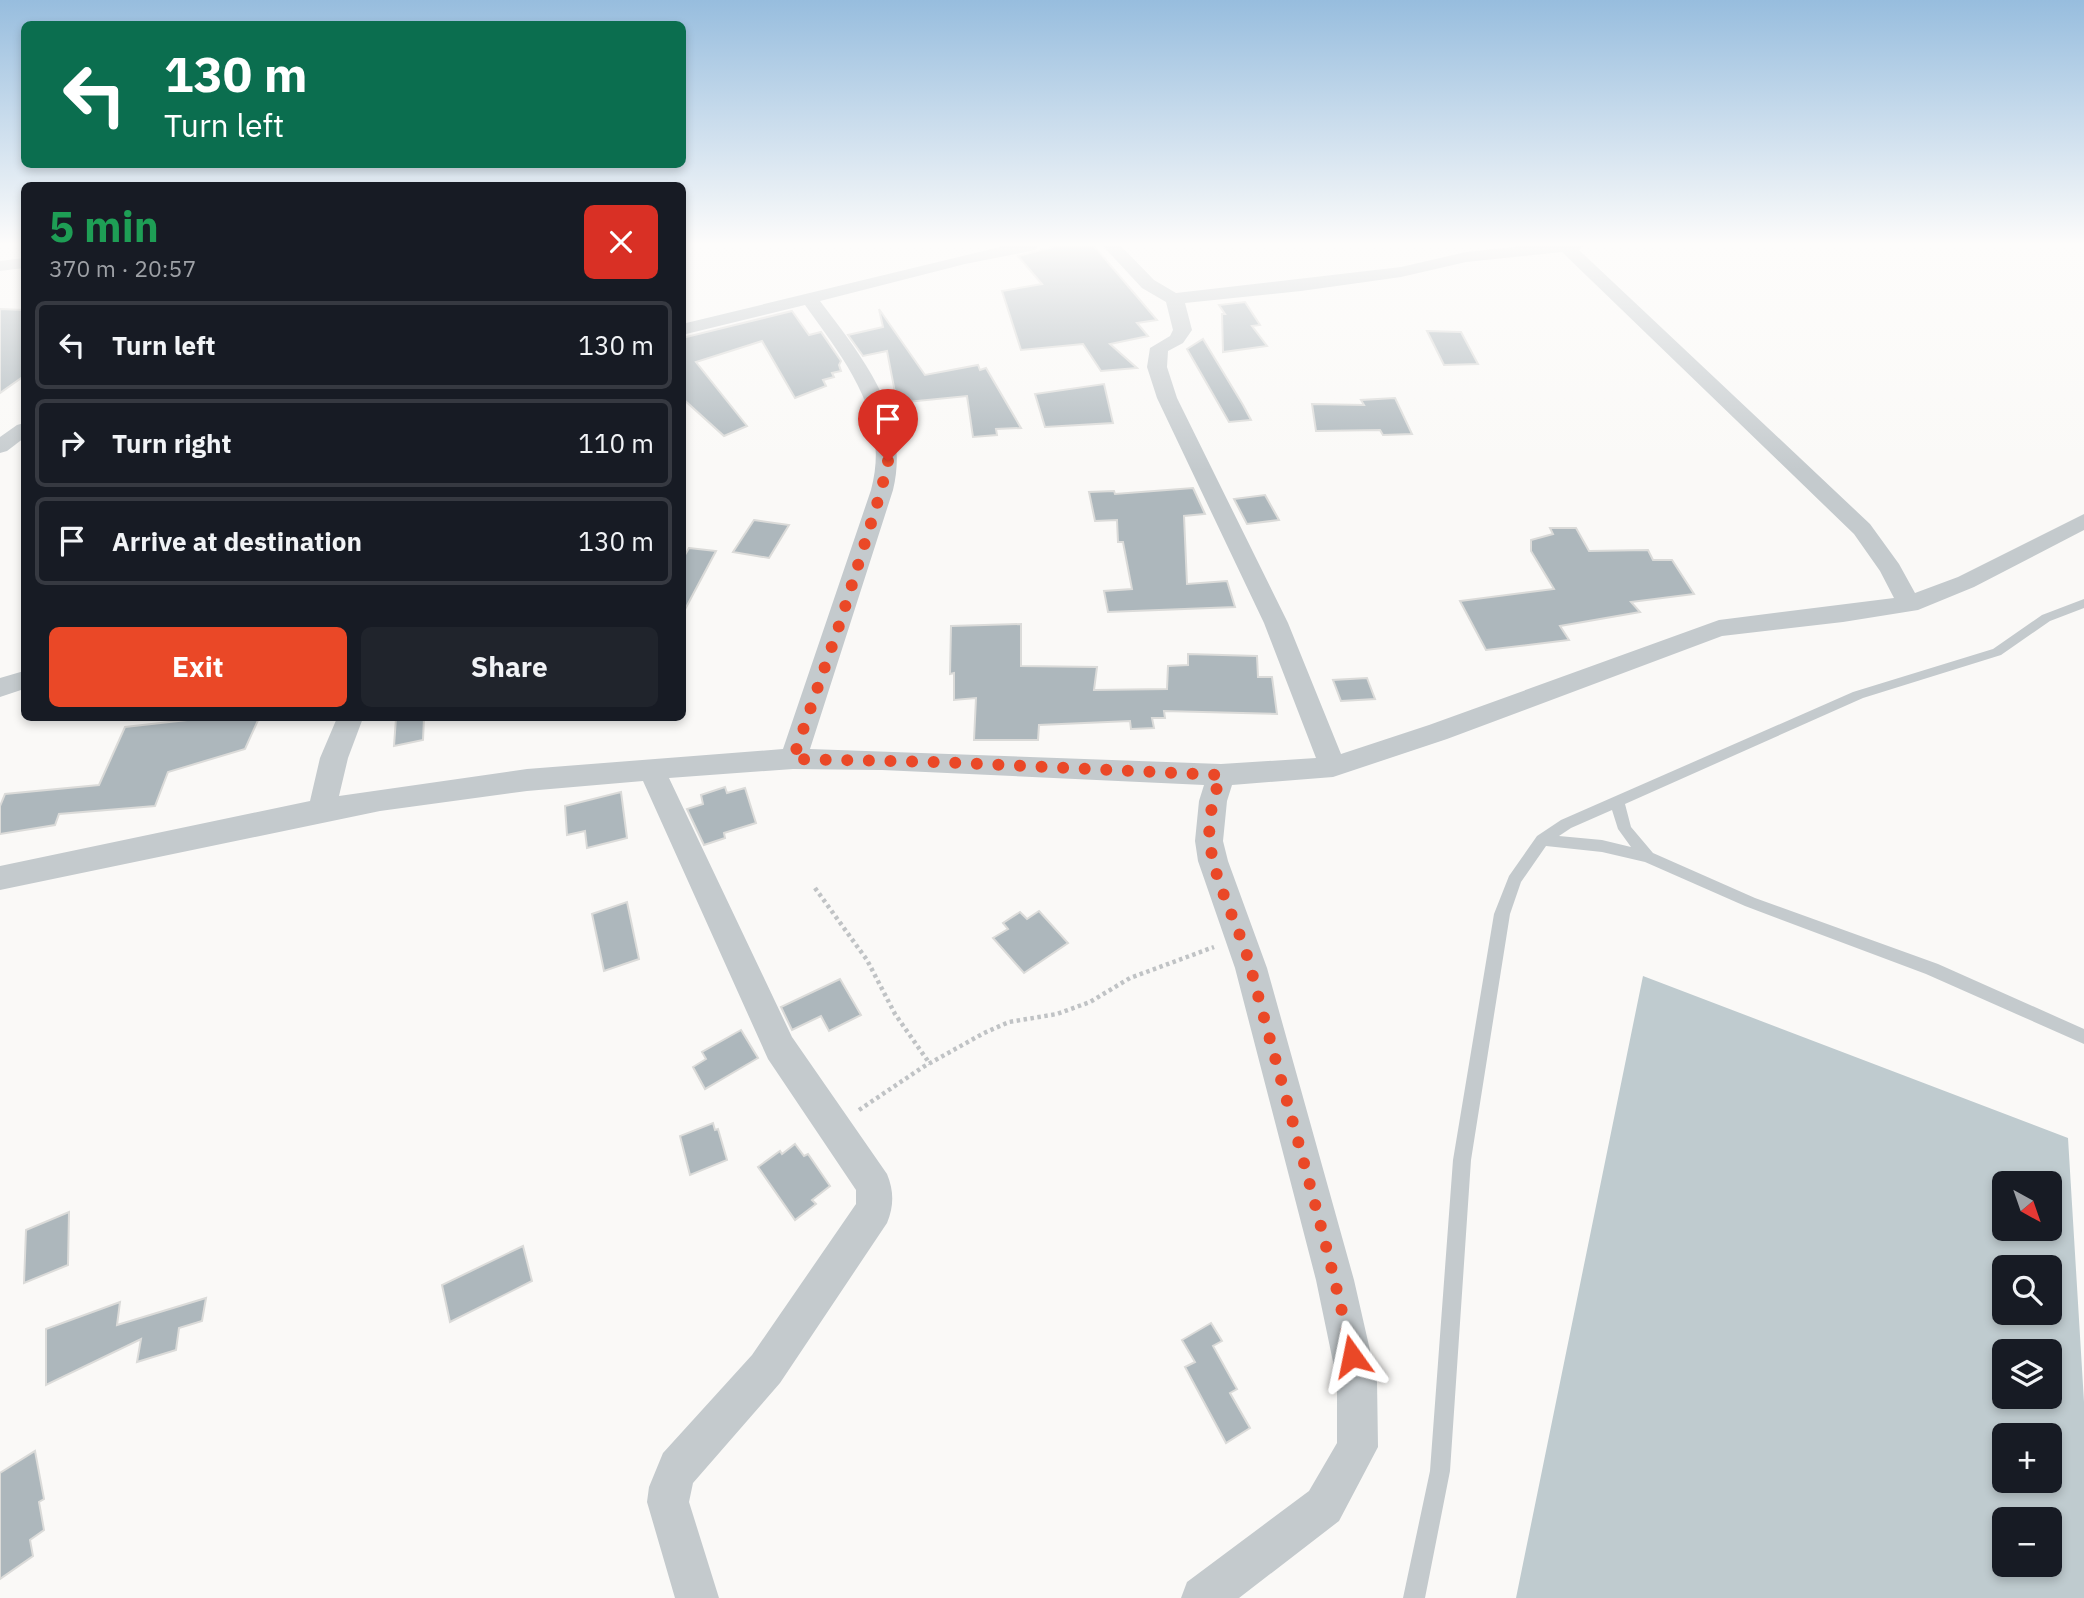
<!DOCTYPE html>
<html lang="en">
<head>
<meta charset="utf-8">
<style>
  :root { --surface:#171b24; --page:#20242c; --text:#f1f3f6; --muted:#9ea1a6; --line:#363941; --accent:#ea4827 }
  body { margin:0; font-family:"IBM Plex Sans",sans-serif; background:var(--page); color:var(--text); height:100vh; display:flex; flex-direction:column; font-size:26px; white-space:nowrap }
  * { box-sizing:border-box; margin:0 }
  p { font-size:23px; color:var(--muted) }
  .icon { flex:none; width:38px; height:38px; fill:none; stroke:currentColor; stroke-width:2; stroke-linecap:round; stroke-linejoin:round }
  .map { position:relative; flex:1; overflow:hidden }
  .sheet { position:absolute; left:21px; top:182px; width:665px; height:539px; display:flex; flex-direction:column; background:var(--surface); border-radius:10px; box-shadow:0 4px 10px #0003 }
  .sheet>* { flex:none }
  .hud { position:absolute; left:21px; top:21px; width:665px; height:147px; border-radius:10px; box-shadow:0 4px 10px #0003; background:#0b6e4f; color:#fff; overflow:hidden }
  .needle { width:46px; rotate:140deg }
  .tools { position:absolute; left:1992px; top:1171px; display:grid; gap:14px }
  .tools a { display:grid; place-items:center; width:70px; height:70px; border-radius:10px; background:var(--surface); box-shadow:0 4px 10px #0003; font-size:35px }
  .pin { position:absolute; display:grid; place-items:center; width:60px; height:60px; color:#fff; margin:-72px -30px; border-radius:50% 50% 50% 0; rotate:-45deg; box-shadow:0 0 7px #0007 }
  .pin .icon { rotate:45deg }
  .me { position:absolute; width:77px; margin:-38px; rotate:348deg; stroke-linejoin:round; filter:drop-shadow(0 0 5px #0008) }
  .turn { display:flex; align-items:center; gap:24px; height:147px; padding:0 28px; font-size:32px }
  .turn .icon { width:91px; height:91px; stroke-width:2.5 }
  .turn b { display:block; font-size:49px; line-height:60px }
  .round { display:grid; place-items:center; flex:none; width:74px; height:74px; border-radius:10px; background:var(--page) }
  .summary { display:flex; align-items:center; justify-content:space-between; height:119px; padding:0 28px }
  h1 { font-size:42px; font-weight:700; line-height:52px; color:#1e9e55 }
  .primary-button { display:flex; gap:14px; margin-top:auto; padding:14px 28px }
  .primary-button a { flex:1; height:80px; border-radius:10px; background:var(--accent); color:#fff; font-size:28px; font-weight:700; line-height:80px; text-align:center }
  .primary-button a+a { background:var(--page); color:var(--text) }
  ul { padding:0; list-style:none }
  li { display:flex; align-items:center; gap:21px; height:88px; margin:0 14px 10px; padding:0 14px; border:4px solid var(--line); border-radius:10px }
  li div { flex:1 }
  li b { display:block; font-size:26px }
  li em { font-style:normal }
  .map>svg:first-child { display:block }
  .water { fill:#bfcbcf; fill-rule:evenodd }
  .building { fill:#adb7bc; stroke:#dbdbd9; stroke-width:2 }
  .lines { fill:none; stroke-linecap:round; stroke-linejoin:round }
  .path { stroke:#c0c3c5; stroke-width:4.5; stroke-dasharray:3.5 3.5; stroke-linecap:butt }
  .service { fill:#c4cacd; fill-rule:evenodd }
  .minor { fill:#c4cacd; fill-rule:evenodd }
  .route { stroke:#ea4827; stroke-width:12; stroke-dasharray:0 21.6 }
</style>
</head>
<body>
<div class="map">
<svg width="2084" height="1598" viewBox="0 0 2084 1598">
  <rect width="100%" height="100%" fill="#faf9f7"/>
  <path class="water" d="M1643,976l425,162 16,264v196h-568zM2004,1183h45v45h-45zM2004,1267h45v45h-45zM2004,1351h45v45h-45zM2004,1435h45v45h-45zM2004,1519h45v45h-45z"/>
  <g class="building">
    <polygon points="1057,246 1094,246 1157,320 1137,323 1148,336 1110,344 1137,368 1101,371 1083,344 1021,350 1002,291 1042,284 1018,256"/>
    <polygon points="1245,302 1260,325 1252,326 1267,346 1223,352 1222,314 1225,314 1219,305"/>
    <polygon points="0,309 24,310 24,376 0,393"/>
    <polygon points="879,309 925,375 978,365 980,370 986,368 1021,428 996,429 997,435 973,437 967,396 897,403 887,351 863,356 848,335 883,327"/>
    <polygon points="792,311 809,335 821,332 841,361 839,365 841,371 832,373 834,377 823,380 826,386 795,398 762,341 696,362 747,426 724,436 682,398 682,338"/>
    <polygon points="1427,331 1461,332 1478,364 1444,365"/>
    <polygon points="1203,339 1243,405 1251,420 1229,422 1187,349"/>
    <polygon points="1104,384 1113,423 1045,427 1035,394"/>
    <polygon points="1395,398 1412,434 1383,435 1380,430 1316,431 1312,404 1364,405 1361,400"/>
    <polygon points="1193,488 1205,514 1184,516 1187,584 1227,581 1235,607 1108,612 1104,591 1132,589 1123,542 1118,542 1117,520 1095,521 1089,492 1114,491 1115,494"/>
    <polygon points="1265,495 1279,520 1247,524 1234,499"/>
    <polygon points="754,520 789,525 769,558 733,552"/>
    <polygon points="1550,528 1576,528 1589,551 1648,550 1653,560 1672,560 1694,594 1631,602 1640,612 1560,626 1569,640 1486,650 1460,601 1554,589 1531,551 1531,540 1553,534"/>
    <polygon points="689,548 716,551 682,615 682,560"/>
    <polygon points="1021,624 1021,666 1097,667 1094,690 1167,689 1168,666 1188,665 1188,654 1257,656 1258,677 1272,677 1277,714 1164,711 1165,718 1152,718 1154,728 1131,729 1130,721 1039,725 1038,740 974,740 976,698 954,700 954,673 950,674 951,626"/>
    <polygon points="1367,678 1375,699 1341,701 1333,680"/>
    <polygon points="205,718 259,718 245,749 168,772 155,806 59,814 55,825 0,834 0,806 5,794 99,785 125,727"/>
    <polygon points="396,718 424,718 423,740 394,746"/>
    <polygon points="725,787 727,793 745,788 756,823 724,833 725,838 704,845 687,809 703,804 701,795"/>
    <polygon points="621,792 627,838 587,848 585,831 567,835 565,806"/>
    <polygon points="627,902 639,959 604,971 592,914"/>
    <polygon points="1039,911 1068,943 1024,973 993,938 1008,929 1003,923 1020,912 1027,919"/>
    <polygon points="840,979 861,1015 829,1031 821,1016 792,1030 781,1007"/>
    <polygon points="741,1030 758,1058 705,1089 693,1067 706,1059 702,1052"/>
    <polygon points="713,1123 715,1130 718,1129 727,1160 690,1175 680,1136"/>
    <polygon points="795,1144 804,1156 808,1154 830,1186 812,1200 816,1204 795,1220 758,1167 780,1151 782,1154"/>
    <polygon points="69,1212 68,1265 24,1283 26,1230"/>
    <polygon points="523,1246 532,1281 450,1322 442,1285"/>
    <polygon points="206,1298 202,1321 179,1328 176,1350 137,1362 141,1339 46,1385 46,1329 120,1302 117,1325"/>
    <polygon points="1211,1323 1222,1341 1213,1346 1237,1389 1230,1393 1250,1428 1226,1443 1185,1367 1195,1362 1182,1340"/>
    <polygon points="35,1451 44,1499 39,1502 44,1530 30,1540 33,1556 0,1579 0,1473"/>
  </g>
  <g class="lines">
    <g class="path">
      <polyline points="815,888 867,960 895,1014 930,1064"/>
      <polyline points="859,1110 923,1067 984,1033 1009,1022 1057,1014 1090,1002 1130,978 1214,947"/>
    </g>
    <path class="service" d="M2084,599v9l-34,13 -49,34 -138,43 -238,106 6,23 22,26 102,45 183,66 146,65v15l-158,-70 -181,-68 -100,-44 -43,-10 -56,-6 -25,36 -11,32 -39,246 -21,311 -25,127h-22l27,-127 23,-311 41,-246 15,-38 28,-40 24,-16 292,-128 140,-43 49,-34zM1612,810l6,19 13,18 -29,-7 -43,-4 12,-8z"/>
    <g class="minor">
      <path d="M1004,246h34l-2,4 -71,14 -145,37c42,56 91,114 73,189l-83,259 411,15 95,-6 -52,-135 -107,-225 -10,-31 3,-19 20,-12 3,-6 -7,-28 -24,-14 -39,-42h18l33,34 22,13 225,-26 65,-15 58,-6h59l-4,4 291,274 29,40 16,29 43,-16 126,-63v16l-110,57 -56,23 -75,12 -121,14 -275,103 -114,38 -101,8 -5,16 -4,40 5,20 39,107 87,312 23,101 1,66 -39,74 -100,77h-58l6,-16 122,-91 28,-48v-62l-21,-101 -81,-312 -37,-107 -3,-20 4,-40 5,-16 -322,-15 -89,-1 -124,9 123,259 95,137c7,17 7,32 0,49l-107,160 -87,100 -4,19 30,96h-44l-28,-96 2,-15 14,-34 89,-98 104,-151v-14l-88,-131 -125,-278 -116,10 -147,20 -380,79v-24l310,-65 10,-43 17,-40h26l-15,40 -9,38 188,-27 256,-20 88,-259c20,-74 -26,-129 -66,-185l-123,30v-11zM1562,252l292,282 26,37 14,27 -175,22 -290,105 -88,29 -53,-131 -111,-225 -10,-31 1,-16 15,-8 9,-13 -7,-27 116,-12 100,-14 65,-15z"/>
      <polygon points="24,258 24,268 0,271 0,261"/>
      <polygon points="24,423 24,438 7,451 0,453 0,437 17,425"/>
      <polygon points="24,671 24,689 0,697 0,678"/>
    </g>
  </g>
  <linearGradient id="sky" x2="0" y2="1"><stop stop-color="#97bdde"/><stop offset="0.52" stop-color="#fdfcfb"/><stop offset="1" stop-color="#fdfcfb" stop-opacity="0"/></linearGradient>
  <rect width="2084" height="470" fill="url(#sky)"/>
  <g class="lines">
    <path class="route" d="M888,461l-7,30 -40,129 -48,139 144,3 284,13c-7,21 -14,45 -11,68 5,43 30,84 41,126 34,129 73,257 101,387"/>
  </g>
</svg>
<div class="tools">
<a><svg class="needle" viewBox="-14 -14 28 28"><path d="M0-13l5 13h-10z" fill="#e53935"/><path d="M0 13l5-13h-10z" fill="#9ea1a6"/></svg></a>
<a><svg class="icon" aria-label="search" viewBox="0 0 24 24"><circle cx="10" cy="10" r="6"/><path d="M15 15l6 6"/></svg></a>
<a><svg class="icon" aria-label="layers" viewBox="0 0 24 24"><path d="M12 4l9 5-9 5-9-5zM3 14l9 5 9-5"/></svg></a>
<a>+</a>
<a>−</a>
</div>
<div class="pin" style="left:888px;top:461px;background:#d93025"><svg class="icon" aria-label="arrive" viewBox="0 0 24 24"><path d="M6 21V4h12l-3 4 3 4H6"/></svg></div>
<svg class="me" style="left:1352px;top:1356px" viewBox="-20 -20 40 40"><path d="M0-17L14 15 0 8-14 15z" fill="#ea4827" stroke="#fff" stroke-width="4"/></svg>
<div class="hud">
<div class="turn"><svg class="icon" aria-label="left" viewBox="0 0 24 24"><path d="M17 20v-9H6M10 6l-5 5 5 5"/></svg><div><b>130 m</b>Turn left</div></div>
</div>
<section class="sheet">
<div class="summary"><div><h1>5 min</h1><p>370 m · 20:57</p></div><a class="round" style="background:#d93025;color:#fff"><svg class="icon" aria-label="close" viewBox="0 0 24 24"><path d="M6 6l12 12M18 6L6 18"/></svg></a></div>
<ul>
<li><svg class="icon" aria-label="left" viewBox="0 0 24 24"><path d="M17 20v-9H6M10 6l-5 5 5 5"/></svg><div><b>Turn left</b></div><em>130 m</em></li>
<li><svg class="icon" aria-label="right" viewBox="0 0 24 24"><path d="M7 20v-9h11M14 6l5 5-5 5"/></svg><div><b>Turn right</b></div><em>110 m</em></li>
<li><svg class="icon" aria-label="arrive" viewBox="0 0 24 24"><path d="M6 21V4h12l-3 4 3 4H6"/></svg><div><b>Arrive at destination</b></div><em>130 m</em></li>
</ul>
<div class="primary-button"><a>Exit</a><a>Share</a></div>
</section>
</div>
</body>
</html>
